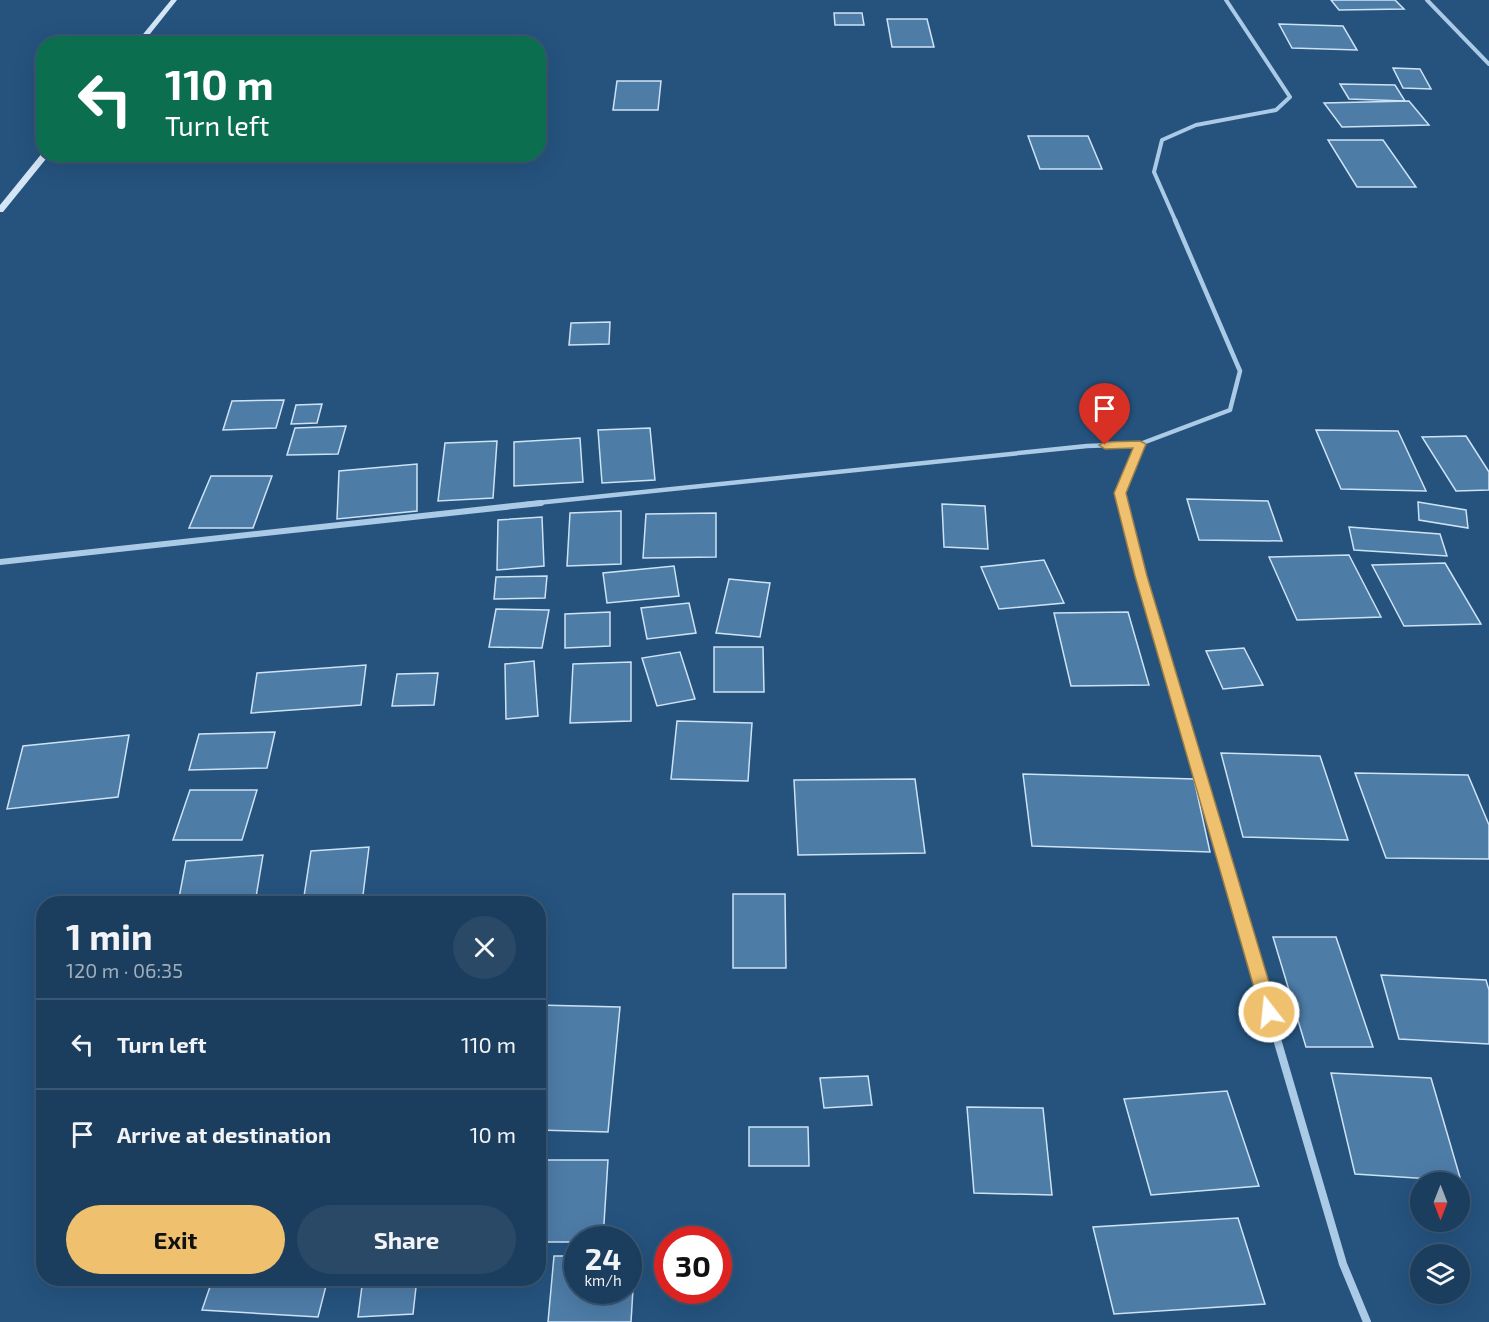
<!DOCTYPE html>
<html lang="en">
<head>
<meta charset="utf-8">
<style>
  :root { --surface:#1c3e5e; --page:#294967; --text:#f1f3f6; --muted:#a0aebc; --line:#3a5773; --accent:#efc16f }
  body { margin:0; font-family:"Exo 2",sans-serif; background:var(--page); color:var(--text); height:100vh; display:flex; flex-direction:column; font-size:22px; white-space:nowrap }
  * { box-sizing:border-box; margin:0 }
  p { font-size:20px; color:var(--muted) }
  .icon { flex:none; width:33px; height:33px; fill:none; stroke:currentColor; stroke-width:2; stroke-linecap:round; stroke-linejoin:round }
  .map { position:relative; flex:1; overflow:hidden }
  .sheet { position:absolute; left:36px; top:896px; width:510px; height:390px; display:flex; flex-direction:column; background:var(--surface); border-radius:24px; box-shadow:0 6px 24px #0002,0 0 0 2px var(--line) }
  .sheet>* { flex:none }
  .top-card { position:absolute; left:36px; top:36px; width:510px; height:126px; border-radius:24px; box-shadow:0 6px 24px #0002,0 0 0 2px var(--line); background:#0b6e4f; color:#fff; overflow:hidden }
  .needle { width:39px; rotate:180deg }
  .controls { position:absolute; left:1410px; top:1172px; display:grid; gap:12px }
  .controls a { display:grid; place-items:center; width:60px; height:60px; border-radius:50%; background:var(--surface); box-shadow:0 6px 24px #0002,0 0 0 2px var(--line); font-size:30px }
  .speed { position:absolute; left:564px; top:1226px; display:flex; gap:12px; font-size:30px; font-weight:700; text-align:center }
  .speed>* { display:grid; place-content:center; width:78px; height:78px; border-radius:50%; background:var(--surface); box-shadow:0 6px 24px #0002,0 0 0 2px var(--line); line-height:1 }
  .speed small { font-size:15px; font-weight:400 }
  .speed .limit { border:9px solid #d22; background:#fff; color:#111 }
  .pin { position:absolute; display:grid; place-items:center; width:51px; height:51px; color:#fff; margin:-62px -26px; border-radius:50% 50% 50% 0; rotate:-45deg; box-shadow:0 0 6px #0007 }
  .pin .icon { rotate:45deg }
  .me { position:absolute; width:66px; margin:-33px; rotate:344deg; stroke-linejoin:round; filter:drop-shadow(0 0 4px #0008) }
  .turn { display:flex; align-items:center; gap:21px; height:126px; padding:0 30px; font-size:27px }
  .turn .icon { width:78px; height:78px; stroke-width:2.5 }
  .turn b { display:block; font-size:42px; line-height:51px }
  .round { display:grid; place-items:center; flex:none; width:63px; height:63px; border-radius:32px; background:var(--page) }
  .summary { display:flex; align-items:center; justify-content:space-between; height:102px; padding:0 30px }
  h1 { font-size:36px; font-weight:700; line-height:45px }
  .cta { display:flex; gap:12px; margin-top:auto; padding:12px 30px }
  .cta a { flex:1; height:69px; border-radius:36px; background:var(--accent); color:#111; font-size:24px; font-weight:700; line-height:69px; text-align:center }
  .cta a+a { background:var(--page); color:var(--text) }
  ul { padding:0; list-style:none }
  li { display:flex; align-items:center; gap:18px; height:90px; padding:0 30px; border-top:2px solid var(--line) }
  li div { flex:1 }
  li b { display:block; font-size:22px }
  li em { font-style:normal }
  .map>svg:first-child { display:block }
  .building { fill:#4d7ca7; stroke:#cee2f5; stroke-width:1.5 }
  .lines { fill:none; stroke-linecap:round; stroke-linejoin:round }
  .street-far3 { stroke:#abcae6; stroke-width:4 }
  .street-far2 { stroke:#abcae6; stroke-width:4.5 }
  .street-far1 { stroke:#abcae6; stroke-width:6 }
  .street { stroke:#abcae6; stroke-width:8 }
  .secondary { fill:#d4e5f5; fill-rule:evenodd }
  .route { fill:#efc16f; stroke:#9b7d48; stroke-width:1.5 }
</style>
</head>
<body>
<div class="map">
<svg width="1489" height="1322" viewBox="0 0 1489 1322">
  <rect width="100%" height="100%" fill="#25537e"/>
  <g class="building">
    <polygon points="1331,0 1395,0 1404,9 1339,10"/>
    <polygon points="834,13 862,13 864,25 835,25"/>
    <polygon points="887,19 927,19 934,47 892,47"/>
    <polygon points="1279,24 1343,26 1357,50 1292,48"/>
    <polygon points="1393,68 1420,69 1431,89 1403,88"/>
    <polygon points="617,81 661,81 658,110 613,110"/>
    <polygon points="1340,84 1395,85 1405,101 1349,99"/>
    <polygon points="1409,101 1429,125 1342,127 1324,103"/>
    <polygon points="1028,136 1088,136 1102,169 1040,169"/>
    <polygon points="1328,140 1383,140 1416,187 1357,187"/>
    <polygon points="610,322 609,344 569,345 571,323"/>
    <polygon points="284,400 276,428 223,430 232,401"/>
    <polygon points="322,404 317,423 291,424 296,405"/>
    <polygon points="346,426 338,454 287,455 295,428"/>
    <polygon points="650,428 655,480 602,483 598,430"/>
    <polygon points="1316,430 1398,431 1426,491 1341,489"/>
    <polygon points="1466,436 1489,472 1489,490 1456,491 1422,437"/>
    <polygon points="580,438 583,482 514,486 514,442"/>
    <polygon points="497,441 493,498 438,501 445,443"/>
    <polygon points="417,464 417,511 337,519 339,471"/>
    <polygon points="211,476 272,476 253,528 189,528"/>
    <polygon points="1187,499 1268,501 1282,541 1199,540"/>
    <polygon points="1418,502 1466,510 1468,528 1419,520"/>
    <polygon points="942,504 985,506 988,549 944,547"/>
    <polygon points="621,511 621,564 567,566 570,513"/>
    <polygon points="716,513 716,557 643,558 646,514"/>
    <polygon points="542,517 544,566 497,570 498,520"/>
    <polygon points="1349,527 1440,534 1447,556 1354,550"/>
    <polygon points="1349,555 1381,617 1297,620 1269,557"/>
    <polygon points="1044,560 1064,603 999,609 981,567"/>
    <polygon points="1445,563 1481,624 1404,626 1372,565"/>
    <polygon points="674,566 679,596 607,603 603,573"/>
    <polygon points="547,576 545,598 494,599 496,577"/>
    <polygon points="729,579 770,583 760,637 716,633"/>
    <polygon points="689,603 696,633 647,639 641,608"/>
    <polygon points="496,609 549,610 542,648 489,647"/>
    <polygon points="610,612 610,646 565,648 565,614"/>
    <polygon points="1128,612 1149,685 1071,686 1054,613"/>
    <polygon points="714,647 763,647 764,692 714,692"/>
    <polygon points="1244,648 1263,685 1223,689 1206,651"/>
    <polygon points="680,652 695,699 657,706 642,658"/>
    <polygon points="534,661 538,716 506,719 505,664"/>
    <polygon points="631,662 631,721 570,723 573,664"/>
    <polygon points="366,665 361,705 251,713 257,673"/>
    <polygon points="438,673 434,705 392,706 397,674"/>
    <polygon points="677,721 752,723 748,781 671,779"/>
    <polygon points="275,732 267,768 189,770 199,734"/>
    <polygon points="129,735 118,797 7,809 23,746"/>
    <polygon points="1221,753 1320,756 1348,840 1243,837"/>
    <polygon points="1355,773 1468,775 1489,825 1489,859 1386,858"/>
    <polygon points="1023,774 1194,779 1210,852 1032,846"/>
    <polygon points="915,779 925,853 798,855 794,780"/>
    <polygon points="190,790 257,790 242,840 173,840"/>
    <polygon points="369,847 362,903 303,903 311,851"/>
    <polygon points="263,855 255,903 178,903 186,861"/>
    <polygon points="733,894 785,894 786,968 733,968"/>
    <polygon points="1273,937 1336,937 1373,1047 1306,1047"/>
    <polygon points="1381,975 1486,980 1489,990 1489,1044 1399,1039"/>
    <polygon points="538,1005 620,1007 608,1132 538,1130"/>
    <polygon points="1331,1073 1431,1078 1461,1181 1355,1174"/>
    <polygon points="868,1076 872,1105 824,1108 820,1078"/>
    <polygon points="1227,1091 1259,1186 1151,1195 1124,1099"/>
    <polygon points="967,1107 1043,1108 1052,1195 974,1193"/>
    <polygon points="749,1127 808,1127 809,1166 749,1166"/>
    <polygon points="538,1160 608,1160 603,1239 578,1239 578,1242 538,1242"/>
    <polygon points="1238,1218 1265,1304 1114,1314 1093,1227"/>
    <polygon points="554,1256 578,1256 578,1290 628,1290 628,1256 635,1256 631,1322 548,1322"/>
    <polygon points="213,1278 328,1278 318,1317 202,1310"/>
    <polygon points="363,1278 417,1278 413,1314 358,1317"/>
  </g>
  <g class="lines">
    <g class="street-far3">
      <polyline points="1427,0 1489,64"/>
      <polyline points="1176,222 1154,172 1162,140 1196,125 1276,110 1290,97 1226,0"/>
    </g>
    <g class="street-far2">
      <polyline points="527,504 1087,446 1140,444"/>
      <polyline points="1123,504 1120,493 1140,444 1230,410 1240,371 1175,220"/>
    </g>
    <g class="street-far1">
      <polyline points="1122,503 1141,576 1226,864"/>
      <polyline points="0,562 541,503"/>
    </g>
    <polyline class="street" points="1225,862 1343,1264 1367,1322"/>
    <g class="secondary">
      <polygon points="171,0 177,0 142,44 135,44"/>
      <polygon points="43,152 44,154 50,154 3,212 0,212 0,205"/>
    </g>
  </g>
  <polygon class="route" points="1140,441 1146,444 1126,493 1147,576 1278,1012 1275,1017 1269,1019 1263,1017 1261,1012 1135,576 1114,493 1133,448 1105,449 1099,445 1105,442"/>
</svg>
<div class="controls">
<a><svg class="needle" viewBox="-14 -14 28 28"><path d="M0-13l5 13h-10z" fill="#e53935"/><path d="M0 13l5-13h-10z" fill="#a0aebc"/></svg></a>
<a><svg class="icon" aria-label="layers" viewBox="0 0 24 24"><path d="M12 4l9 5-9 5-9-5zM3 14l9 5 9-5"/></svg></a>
</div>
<div class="speed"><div>24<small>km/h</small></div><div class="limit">30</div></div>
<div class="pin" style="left:1105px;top:445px;background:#d93025"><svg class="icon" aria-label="arrive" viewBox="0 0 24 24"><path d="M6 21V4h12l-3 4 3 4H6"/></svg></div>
<svg class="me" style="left:1269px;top:1012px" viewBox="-20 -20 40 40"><circle r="17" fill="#efc16f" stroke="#fff" stroke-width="3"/><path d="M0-11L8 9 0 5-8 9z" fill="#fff"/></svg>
<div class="top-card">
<div class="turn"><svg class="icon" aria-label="left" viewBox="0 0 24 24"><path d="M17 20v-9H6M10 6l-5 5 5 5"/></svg><div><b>110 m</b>Turn left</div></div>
</div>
<section class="sheet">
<div class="summary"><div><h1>1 min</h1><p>120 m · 06:35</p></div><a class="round"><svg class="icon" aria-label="close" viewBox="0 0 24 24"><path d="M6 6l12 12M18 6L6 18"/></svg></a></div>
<ul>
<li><svg class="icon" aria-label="left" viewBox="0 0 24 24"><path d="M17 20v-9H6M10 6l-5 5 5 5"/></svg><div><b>Turn left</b></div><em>110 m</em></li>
<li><svg class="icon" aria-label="arrive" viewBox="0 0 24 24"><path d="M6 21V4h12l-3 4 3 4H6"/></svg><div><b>Arrive at destination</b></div><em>10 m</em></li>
</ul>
<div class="cta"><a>Exit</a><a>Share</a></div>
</section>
</div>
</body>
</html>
